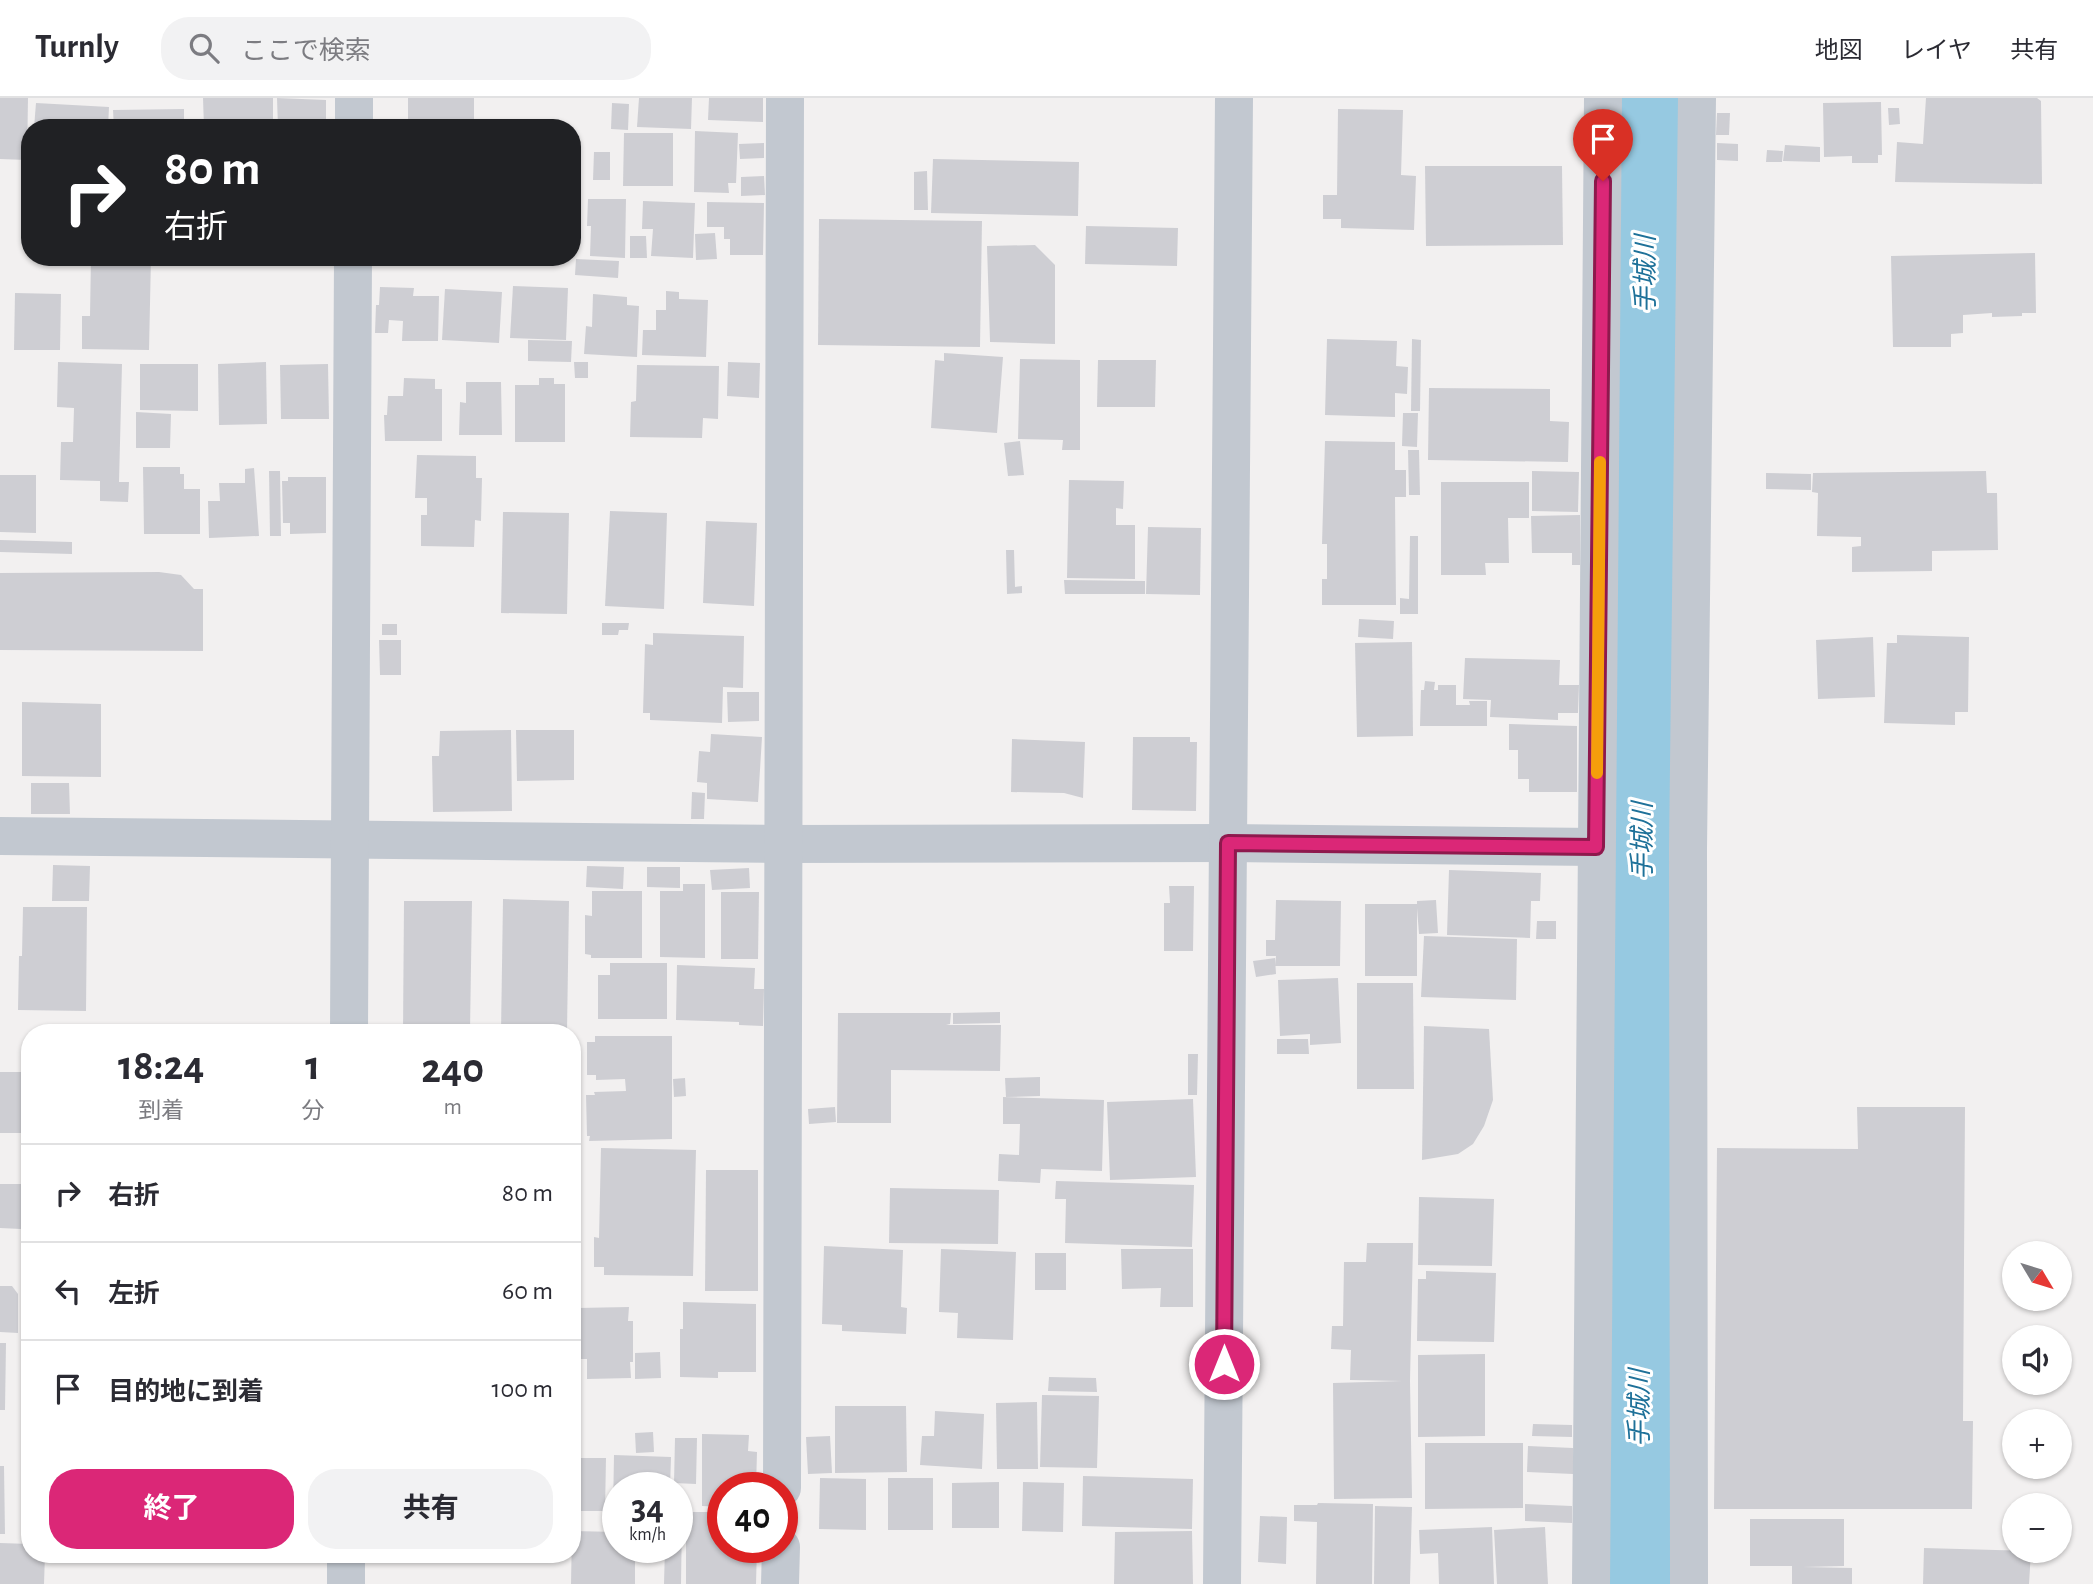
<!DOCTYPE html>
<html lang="ja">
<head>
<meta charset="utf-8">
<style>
  :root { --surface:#fff; --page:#f2f2f3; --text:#2b2b33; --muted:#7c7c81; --line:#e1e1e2; --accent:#db2777 }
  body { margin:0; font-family:"Alegreya Sans","Noto Sans JP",sans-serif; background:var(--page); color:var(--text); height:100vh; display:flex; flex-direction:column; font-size:26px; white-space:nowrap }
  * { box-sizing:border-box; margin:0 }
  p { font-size:23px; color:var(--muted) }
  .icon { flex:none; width:38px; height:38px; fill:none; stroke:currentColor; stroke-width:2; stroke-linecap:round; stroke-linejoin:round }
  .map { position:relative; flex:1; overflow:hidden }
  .details { position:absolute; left:21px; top:926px; width:560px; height:539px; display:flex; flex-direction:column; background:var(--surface); border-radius:28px; box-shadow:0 2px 5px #0004 }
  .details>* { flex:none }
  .banner { position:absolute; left:21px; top:21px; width:560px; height:147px; border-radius:28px; box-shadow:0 2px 5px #0004; background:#202124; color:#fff; overflow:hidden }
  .needle { width:46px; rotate:128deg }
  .fabs { position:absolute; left:2002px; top:1143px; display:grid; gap:14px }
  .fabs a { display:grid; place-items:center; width:70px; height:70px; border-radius:50%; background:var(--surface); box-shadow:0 2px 5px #0004; font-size:35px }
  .speed { position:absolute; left:602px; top:1374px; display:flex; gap:14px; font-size:35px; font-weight:700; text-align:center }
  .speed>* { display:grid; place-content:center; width:91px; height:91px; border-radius:50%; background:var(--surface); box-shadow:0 2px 5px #0004; line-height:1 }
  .speed small { font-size:18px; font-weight:400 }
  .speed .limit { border:10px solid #d22; background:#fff; color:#111 }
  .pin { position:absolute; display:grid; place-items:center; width:60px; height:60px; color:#fff; margin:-72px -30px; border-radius:50% 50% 50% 0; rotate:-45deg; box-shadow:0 0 7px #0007 }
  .pin .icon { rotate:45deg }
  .me { position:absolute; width:77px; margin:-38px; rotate:0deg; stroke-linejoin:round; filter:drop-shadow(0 0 5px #0008) }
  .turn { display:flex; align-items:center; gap:24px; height:147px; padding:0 28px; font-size:32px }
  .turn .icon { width:91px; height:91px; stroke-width:2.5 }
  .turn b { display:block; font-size:49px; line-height:60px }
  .eta { display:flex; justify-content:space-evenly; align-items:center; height:119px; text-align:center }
  .eta b { font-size:42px; font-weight:700; line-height:49px }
  .cta { display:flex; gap:14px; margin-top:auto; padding:14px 28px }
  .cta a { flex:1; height:80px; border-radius:28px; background:var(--accent); color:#fff; font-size:28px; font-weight:700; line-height:80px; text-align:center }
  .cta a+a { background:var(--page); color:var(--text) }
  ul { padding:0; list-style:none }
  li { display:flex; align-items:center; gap:21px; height:98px; padding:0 28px; border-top:2px solid var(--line) }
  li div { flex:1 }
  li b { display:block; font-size:26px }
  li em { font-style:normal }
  header { display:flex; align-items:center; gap:42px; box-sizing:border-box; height:98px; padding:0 35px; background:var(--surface); border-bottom:2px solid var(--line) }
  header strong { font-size:33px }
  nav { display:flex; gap:38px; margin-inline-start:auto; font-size:24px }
  .search { width:490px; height:63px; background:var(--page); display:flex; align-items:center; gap:18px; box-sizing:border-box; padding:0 24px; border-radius:28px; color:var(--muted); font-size:26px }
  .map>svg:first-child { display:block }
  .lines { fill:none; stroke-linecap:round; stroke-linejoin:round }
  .river { stroke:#96c9e1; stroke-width:79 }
  .building { fill:#ceced3 }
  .minor { stroke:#c2c8d0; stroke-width:38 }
  .route-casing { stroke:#8e194d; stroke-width:18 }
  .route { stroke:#db2777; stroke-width:12 }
  .slow { stroke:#f59e0b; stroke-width:12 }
  .labels { text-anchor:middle; stroke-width:6; stroke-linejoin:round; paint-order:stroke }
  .water-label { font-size:26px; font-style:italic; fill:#1e7199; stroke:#fff }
</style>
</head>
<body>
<header>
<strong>Turnly</strong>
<div class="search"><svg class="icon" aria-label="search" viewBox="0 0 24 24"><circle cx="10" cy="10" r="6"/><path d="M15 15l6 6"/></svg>ここで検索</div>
<nav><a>地図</a><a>レイヤ</a><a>共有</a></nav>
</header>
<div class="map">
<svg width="2093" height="1486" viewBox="0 0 2093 1486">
  <rect width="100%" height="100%" fill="#f2f0f0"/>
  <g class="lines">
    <polyline class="river" points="1638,1486 1646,0"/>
  </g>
  <g class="building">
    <polygon points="0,0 28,0 27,62 0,61"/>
    <polygon points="203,0 273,0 273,30 204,30"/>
    <polygon points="277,0 326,2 326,30 278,30"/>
    <rect x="408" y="0" width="66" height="30"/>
    <polygon points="639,0 692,0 691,31 637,29"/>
    <polygon points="709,0 763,0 763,24 708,22"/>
    <polygon points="1926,0 2037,0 2041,3 2042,86 1895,84 1897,44 1923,46"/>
    <polygon points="1881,4 1882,57 1878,57 1878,65 1852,65 1852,58 1824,59 1823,5"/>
    <polygon points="36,5 109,9 108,30 34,30"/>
    <polygon points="612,5 629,6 628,32 611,31"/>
    <polygon points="1888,10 1899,10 1900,26 1889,27"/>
    <polygon points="184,11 184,30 114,30 113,12"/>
    <polygon points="1338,11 1403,12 1401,77 1416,78 1414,132 1341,130 1341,121 1323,121 1323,97 1337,97"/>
    <polygon points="1717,15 1730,15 1729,37 1716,37"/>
    <polygon points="695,33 738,35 736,85 728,85 729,95 694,94"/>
    <polygon points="624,35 673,35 673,88 623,88"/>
    <polygon points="764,45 764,60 740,61 739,46"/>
    <polygon points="1717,45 1738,46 1738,63 1717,62"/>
    <polygon points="1785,47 1820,49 1820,64 1783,63"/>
    <polygon points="1767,52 1783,53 1782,64 1766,64"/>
    <polygon points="594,54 610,54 610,82 593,82"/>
    <polygon points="933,61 1079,64 1078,118 931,115"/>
    <polygon points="1425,68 1562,68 1563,147 1426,148"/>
    <polygon points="927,73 928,112 914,112 914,74"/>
    <polygon points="764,78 765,97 741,98 741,79"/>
    <polygon points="588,101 626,101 625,160 590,158 591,128 587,128"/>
    <polygon points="643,103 695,105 693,160 651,158 653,131 642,131"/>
    <polygon points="707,104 764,105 763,157 730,157 730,141 724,141 724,129 707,129"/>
    <polygon points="819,121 982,123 980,249 818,247"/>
    <polygon points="1086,128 1178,130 1177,168 1085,166"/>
    <polygon points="715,135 717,161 696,162 695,136"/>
    <polygon points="630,138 646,138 647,160 630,160"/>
    <polygon points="1035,147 1055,167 1055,246 990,244 987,148"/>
    <polygon points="2035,155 2036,215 2022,215 2022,218 1992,219 1992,215 1963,217 1963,235 1951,236 1951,249 1893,249 1891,158"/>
    <polygon points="91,159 151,159 149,252 82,251 82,218 90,218"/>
    <polygon points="576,161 619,163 618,180 575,177"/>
    <polygon points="513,188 568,190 566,242 510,240"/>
    <polygon points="380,189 414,190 413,198 439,198 438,243 402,243 403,223 389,222 388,235 375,235 376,207 379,207"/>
    <polygon points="445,191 502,194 499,245 442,242"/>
    <polygon points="666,193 679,194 679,201 708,202 706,259 642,257 643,232 656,232 656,212 666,212"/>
    <polygon points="15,195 61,196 60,252 14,252"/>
    <polygon points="593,196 627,199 627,207 639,208 637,259 584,256 586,228 592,229"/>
    <polygon points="1327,241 1397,243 1396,268 1408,269 1407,296 1395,295 1395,319 1325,317"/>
    <polygon points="1412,241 1421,242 1420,313 1411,313"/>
    <polygon points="528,242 572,243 571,264 528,263"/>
    <polygon points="944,255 1003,259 997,335 931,330 935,262 944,263"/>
    <polygon points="1020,261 1080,262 1080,352 1062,352 1063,342 1018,341"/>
    <polygon points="1098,262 1156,262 1155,309 1097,309"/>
    <polygon points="58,264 122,266 119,384 129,384 128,404 100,403 100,383 60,382 61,344 73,344 74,310 57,309"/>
    <polygon points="266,264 267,326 219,327 218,266"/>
    <polygon points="574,264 588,264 588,280 575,280"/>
    <polygon points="728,264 760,265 759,300 727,298"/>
    <polygon points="140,266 198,266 198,313 140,312"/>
    <polygon points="328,266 329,321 281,321 280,267"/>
    <polygon points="637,267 719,268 718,321 703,320 702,340 630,339 631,304 636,303"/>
    <polygon points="404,280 435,281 435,291 442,291 442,343 385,343 384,317 387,317 388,298 403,298"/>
    <polygon points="539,280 554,280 554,286 565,286 565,344 515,344 515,287 539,287"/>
    <polygon points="466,284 501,284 502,337 459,337 460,304 466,305"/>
    <polygon points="1429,290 1550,291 1550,323 1569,324 1568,364 1428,362"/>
    <polygon points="136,314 171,316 170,350 136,350"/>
    <polygon points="1403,315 1418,315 1417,349 1402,348"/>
    <polygon points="1020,343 1024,377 1008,378 1004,345"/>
    <polygon points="1325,343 1395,344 1395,372 1406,372 1406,399 1395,399 1396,507 1322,507 1322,481 1327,481 1327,446 1322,446"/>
    <polygon points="1408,352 1419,352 1420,397 1409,397"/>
    <polygon points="417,357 476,358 476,380 482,380 481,423 475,422 474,449 421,448 421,417 427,417 427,400 415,400"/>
    <polygon points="143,369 180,369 180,376 184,376 184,391 200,391 200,436 144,436"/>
    <polygon points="254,370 259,438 209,440 208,403 220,403 219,385 245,385 245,371"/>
    <polygon points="269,373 280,373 281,438 270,438"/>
    <polygon points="1532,373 1579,374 1578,414 1532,413"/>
    <polygon points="1986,373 1987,395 1997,395 1998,452 1932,453 1932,473 1852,474 1852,449 1861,448 1861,439 1817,438 1818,395 1812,394 1813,375"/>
    <polygon points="1766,375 1811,376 1811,392 1766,391"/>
    <polygon points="0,377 36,377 36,435 0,434"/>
    <polygon points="288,379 326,379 326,435 290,436 290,425 283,425 282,383 288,383"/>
    <polygon points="1069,382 1124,383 1123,411 1116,410 1116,427 1135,427 1135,481 1067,480"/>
    <polygon points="1441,384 1529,384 1529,420 1508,420 1509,465 1485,465 1486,477 1441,477"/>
    <polygon points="610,413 667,415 664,511 605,508"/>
    <polygon points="503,414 569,415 567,516 501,515"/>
    <polygon points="1580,417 1580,467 1572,467 1572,455 1532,455 1531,418"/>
    <polygon points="706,423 757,425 754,508 703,505"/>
    <polygon points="1148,429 1201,430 1200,497 1146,496"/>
    <polygon points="1410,438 1418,438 1418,516 1400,516 1400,500 1409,501"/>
    <polygon points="0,442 72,444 72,456 0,454"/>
    <polygon points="1006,452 1014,452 1015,489 1022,488 1022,495 1007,496"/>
    <polygon points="159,474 181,477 194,491 203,491 203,553 0,552 0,475"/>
    <polygon points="1064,482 1145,483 1145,496 1065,496"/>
    <polygon points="1359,521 1394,523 1393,541 1358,539"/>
    <polygon points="602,525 629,525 628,532 619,532 618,537 602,537"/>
    <rect x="382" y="526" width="15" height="11"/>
    <polygon points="653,535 744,538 743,590 723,589 722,625 650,622 650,615 643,615 645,546 653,547"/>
    <polygon points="1897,537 1969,539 1968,614 1955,614 1955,627 1884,625 1887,545 1897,545"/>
    <polygon points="1873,539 1875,599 1818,601 1816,542"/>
    <polygon points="379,542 401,542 401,577 380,577"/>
    <polygon points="1412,544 1413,638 1357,639 1355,545"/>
    <polygon points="1465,560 1560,562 1559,587 1579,587 1578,615 1558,615 1558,622 1490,619 1491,602 1463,601"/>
    <polygon points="1425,583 1435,584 1434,592 1438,592 1438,587 1456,587 1456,607 1470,607 1469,603 1487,603 1487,628 1420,628 1421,592 1424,592"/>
    <polygon points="727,594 759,594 759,623 728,624"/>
    <polygon points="22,604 101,606 101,679 22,678"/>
    <polygon points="1509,626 1577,628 1577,694 1529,694 1529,681 1518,681 1518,652 1509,652"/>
    <polygon points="511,632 512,713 433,714 432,658 439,658 440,633"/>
    <polygon points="516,632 574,632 574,682 517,683"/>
    <polygon points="711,636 762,639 758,704 707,701 707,685 697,684 699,653 710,654"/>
    <polygon points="1133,639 1190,639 1190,644 1197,644 1196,713 1132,712"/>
    <polygon points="1012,641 1085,644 1083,700 1064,695 1011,694"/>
    <polygon points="31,685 69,685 70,716 31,716"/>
    <polygon points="692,694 705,695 704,721 691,721"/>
    <polygon points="53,767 90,768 89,803 52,803"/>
    <polygon points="587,768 624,769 623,791 586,789"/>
    <polygon points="647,769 680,769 680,790 647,789"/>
    <polygon points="749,770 750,790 712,792 710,772"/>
    <polygon points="1449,772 1541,775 1540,803 1531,803 1530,840 1447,837"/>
    <polygon points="683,786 705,786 705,860 660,859 660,793 683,793"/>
    <polygon points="1169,788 1194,788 1193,853 1164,853 1164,805 1170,805"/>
    <polygon points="592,793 642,793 642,860 591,860 591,857 585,856 585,817 592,818"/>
    <polygon points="721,794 759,794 758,861 721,861"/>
    <polygon points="503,801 569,803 567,934 501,934"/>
    <polygon points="1276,802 1341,803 1340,868 1275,868 1276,858 1266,858 1266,842 1275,842"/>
    <polygon points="1436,802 1438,835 1419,836 1417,810 1417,878 1365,878 1365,806 1417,806 1417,803"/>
    <polygon points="404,803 472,803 470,934 403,934"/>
    <polygon points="23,809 87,809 86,913 18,912 19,858 22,858"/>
    <polygon points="1537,823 1556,823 1556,841 1536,841"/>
    <polygon points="1424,838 1517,841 1516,902 1421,899"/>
    <polygon points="1275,860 1276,876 1256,879 1253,863"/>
    <polygon points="610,865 667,865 667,921 598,921 598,877 610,877"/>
    <polygon points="677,867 755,870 754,891 764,891 763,928 739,927 739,924 676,922"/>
    <polygon points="1338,880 1341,945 1310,947 1310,936 1280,938 1278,882"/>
    <polygon points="1357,885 1413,885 1414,991 1357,991"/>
    <polygon points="1000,914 1000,925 953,926 953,915"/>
    <polygon points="838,915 951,915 950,926 946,927 1001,927 1000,973 891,972 891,1025 837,1025"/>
    <polygon points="1424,928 1489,931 1493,1002 1484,1028 1473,1046 1458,1056 1422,1062"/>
    <polygon points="595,938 672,938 672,1041 589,1043 590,1038 587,1038 586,997 595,997 594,994 626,993 625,981 596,982 596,977 587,977 587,944 595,944"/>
    <polygon points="1277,941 1308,941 1309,956 1277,956"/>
    <polygon points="1188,956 1198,956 1197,997 1188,997"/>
    <rect x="0" y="974" width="30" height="61"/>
    <polygon points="1040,979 1040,998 1006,999 1005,980"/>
    <polygon points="685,980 686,998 674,999 673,981"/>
    <polygon points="1003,999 1104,1002 1102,1073 1041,1071 1040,1085 998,1083 999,1056 1019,1057 1020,1026 1003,1026"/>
    <polygon points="1193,1001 1196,1079 1110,1082 1107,1004"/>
    <polygon points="835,1009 836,1024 809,1026 808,1011"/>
    <polygon points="1857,1009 1965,1009 1963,1323 1973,1323 1972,1411 1714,1411 1717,1050 1858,1051"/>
    <polygon points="601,1050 696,1052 693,1178 604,1177 604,1169 594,1169 594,1139 599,1140"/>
    <polygon points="706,1072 758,1072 758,1193 705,1193"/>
    <polygon points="1056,1083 1194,1087 1192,1149 1065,1145 1066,1101 1055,1101"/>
    <polygon points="0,1086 23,1086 21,1131 0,1130"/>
    <polygon points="890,1090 999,1092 998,1146 889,1145"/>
    <polygon points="1419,1099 1494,1101 1492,1168 1418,1167"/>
    <polygon points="1367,1145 1413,1145 1410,1283 1412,1400 1334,1401 1333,1285 1402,1283 1350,1282 1351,1252 1331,1251 1332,1228 1343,1228 1344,1164 1366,1164"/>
    <polygon points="824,1148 903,1152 901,1209 907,1210 906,1236 842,1233 842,1227 822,1226"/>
    <polygon points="941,1151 1016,1154 1013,1242 957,1240 958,1215 939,1214"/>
    <polygon points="1121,1151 1193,1151 1193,1209 1160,1209 1161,1190 1122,1191"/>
    <rect x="1035" y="1155" width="31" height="37"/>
    <polygon points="1426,1173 1496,1175 1494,1244 1417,1243 1418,1181 1426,1181"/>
    <polygon points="0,1188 12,1188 18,1196 18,1235 0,1234"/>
    <polygon points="683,1204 756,1206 756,1274 718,1274 718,1280 680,1279 680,1231 683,1231"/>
    <polygon points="629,1209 628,1223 633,1223 633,1264 630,1264 631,1280 587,1281 587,1261 579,1261 578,1210"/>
    <polygon points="0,1245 6,1245 5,1312 0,1312"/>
    <polygon points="660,1254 661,1280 635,1281 635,1255"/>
    <polygon points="1485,1256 1485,1338 1418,1339 1418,1257"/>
    <polygon points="1049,1279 1096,1280 1097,1294 1048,1293"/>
    <polygon points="1042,1297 1099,1298 1097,1370 1040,1369"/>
    <polygon points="1037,1304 1038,1371 997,1371 996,1305"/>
    <polygon points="835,1308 906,1308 907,1374 835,1375"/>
    <polygon points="935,1313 984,1316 982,1371 920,1367 922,1338 934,1338"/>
    <polygon points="1533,1326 1572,1327 1572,1339 1532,1338"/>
    <polygon points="653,1334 654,1354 636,1355 635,1335"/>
    <polygon points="702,1336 749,1337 748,1353 757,1354 756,1390 723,1390 723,1409 702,1408"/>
    <polygon points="830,1338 832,1375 808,1376 806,1339"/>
    <polygon points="675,1340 697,1340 696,1386 674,1385"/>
    <polygon points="1425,1345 1523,1345 1523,1410 1425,1411"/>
    <polygon points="1528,1348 1573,1350 1573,1376 1527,1374"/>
    <polygon points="614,1357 671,1359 670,1390 618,1390 618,1413 613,1413"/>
    <polygon points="572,1360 606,1360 605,1413 572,1413"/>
    <polygon points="0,1368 4,1368 5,1436 0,1436"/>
    <polygon points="1083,1378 1193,1381 1192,1431 1082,1428"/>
    <polygon points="820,1380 866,1381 866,1432 819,1431"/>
    <rect x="888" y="1380" width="45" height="52"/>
    <polygon points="999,1384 999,1430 952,1430 952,1385"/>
    <polygon points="1023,1384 1064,1385 1063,1434 1022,1433"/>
    <polygon points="1318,1405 1373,1406 1372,1486 1316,1486 1317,1424 1294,1423 1294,1407 1317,1407"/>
    <polygon points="1525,1406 1572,1408 1572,1425 1525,1423"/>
    <polygon points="1375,1408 1412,1409 1410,1486 1374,1486"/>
    <polygon points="686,1414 723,1414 723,1449 757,1449 756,1486 686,1486"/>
    <polygon points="1260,1418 1287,1419 1286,1466 1258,1464"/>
    <polygon points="677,1421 682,1421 681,1486 664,1486 665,1449 677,1449"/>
    <polygon points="1750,1421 1844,1421 1844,1468 1803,1469 1852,1470 1852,1486 1792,1486 1792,1468 1750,1468"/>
    <polygon points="1492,1429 1494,1486 1439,1486 1438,1455 1420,1456 1419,1432"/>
    <polygon points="1545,1429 1548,1486 1497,1486 1494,1432"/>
    <polygon points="572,1433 618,1434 618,1449 635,1449 635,1486 571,1486"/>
    <polygon points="1192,1433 1193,1486 1114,1486 1115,1434"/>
    <polygon points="0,1445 30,1446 30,1456 45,1456 44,1486 0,1486"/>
    <polygon points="1924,1450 2031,1453 2029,1486 1923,1486"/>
  </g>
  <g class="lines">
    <g class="minor">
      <polyline points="354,30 354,0"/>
      <polyline points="0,738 784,746 1228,745 1596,749"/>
      <polyline points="349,934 353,159"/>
      <polyline points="782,1390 785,0"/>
      <polyline points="346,1486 346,1456"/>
      <polyline points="780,1486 781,1449"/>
      <polyline points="1222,1486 1234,0"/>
      <polyline points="1591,1486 1603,0"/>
      <polyline points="1689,1486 1688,751 1697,0"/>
    </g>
  </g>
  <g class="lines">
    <g class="route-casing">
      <polyline id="route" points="1224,1266 1228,745 1596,749 1603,83"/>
    </g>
    <use href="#route" class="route"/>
    <polyline class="slow" points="1597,675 1600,364"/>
  </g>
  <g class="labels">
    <g class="water-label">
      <text transform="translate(1645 176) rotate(-90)" y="9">手城川</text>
      <text transform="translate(1642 743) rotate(-90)" y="9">手城川</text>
      <text transform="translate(1639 1310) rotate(-90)" y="9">手城川</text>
    </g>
  </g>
</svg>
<div class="fabs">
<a><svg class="needle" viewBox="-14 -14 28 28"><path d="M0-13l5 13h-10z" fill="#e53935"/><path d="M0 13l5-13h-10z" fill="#7c7c81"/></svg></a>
<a><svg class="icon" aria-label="sound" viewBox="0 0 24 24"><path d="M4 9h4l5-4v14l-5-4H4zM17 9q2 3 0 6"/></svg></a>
<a>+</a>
<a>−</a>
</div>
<div class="speed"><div>34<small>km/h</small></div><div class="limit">40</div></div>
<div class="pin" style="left:1603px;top:83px;background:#d93025"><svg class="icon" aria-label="arrive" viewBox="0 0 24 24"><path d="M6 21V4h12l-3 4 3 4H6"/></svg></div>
<svg class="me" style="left:1224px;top:1266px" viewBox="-20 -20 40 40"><circle r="17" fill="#db2777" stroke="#fff" stroke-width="3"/><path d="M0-11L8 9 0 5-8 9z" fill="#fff"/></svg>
<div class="banner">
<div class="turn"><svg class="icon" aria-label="right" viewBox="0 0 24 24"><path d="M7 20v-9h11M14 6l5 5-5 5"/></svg><div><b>80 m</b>右折</div></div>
</div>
<section class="details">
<div class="eta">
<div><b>18:24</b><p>到着</p></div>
<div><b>1</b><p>分</p></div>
<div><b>240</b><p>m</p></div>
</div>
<ul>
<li><svg class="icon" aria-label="right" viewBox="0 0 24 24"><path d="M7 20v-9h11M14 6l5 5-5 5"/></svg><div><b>右折</b></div><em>80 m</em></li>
<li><svg class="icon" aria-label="left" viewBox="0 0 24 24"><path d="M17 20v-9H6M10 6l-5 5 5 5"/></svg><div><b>左折</b></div><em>60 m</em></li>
<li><svg class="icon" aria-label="arrive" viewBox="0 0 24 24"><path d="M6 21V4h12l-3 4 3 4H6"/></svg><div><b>目的地に到着</b></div><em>100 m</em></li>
</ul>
<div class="cta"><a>終了</a><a>共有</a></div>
</section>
</div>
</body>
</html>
